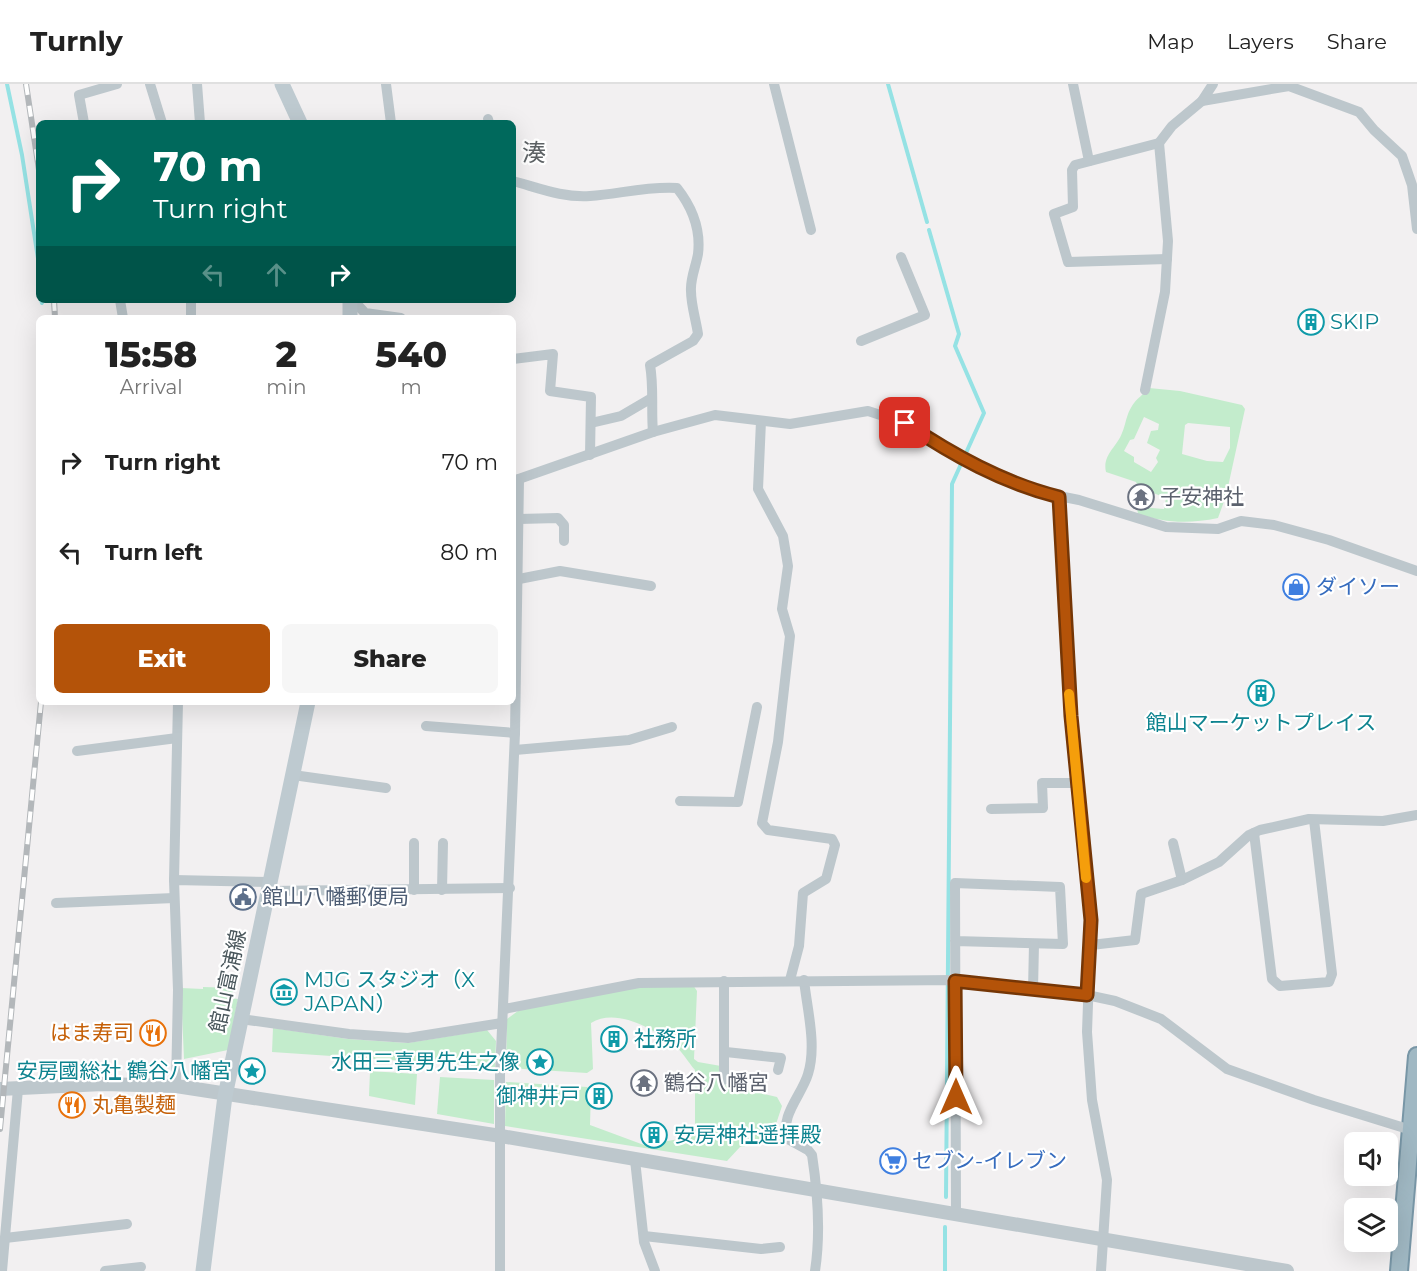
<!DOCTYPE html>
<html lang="en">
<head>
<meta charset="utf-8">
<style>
  :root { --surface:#fff; --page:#f6f6f6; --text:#222; --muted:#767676; --line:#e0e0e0; --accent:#b45309 }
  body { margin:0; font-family:Montserrat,"Noto Sans JP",sans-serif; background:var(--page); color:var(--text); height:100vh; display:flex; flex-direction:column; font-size:22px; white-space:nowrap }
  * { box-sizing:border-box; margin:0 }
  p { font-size:20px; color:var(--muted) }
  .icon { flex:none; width:33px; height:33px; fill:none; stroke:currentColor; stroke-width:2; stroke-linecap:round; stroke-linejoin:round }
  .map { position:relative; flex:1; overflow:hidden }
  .sheet { position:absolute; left:36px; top:231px; width:480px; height:390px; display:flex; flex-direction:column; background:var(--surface); border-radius:9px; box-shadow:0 6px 24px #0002 }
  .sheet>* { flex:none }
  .banner { position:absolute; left:36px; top:36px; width:480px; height:183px; border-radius:9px; box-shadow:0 6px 24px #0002; background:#00695c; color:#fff; overflow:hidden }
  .tools { position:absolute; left:1344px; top:1048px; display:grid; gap:12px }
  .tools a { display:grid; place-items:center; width:54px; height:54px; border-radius:9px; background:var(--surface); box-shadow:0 6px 24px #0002; font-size:30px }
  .pin { position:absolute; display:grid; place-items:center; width:51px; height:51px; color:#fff; margin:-26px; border-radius:12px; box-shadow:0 3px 9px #0006 }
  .me { position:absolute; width:66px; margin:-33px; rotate:0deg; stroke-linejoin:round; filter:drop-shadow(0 0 4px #0008) }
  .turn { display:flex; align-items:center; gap:21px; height:126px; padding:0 18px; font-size:27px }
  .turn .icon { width:78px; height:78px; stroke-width:2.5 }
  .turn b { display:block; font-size:42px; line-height:51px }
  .lanes { display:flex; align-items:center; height:57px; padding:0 18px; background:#0003; justify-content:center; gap:30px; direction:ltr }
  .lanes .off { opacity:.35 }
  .eta { display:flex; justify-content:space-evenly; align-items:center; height:102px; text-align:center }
  .eta b { font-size:36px; font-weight:800; line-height:42px }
  .cta { display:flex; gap:12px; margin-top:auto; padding:12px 18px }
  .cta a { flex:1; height:69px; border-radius:9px; background:var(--accent); color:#fff; font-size:24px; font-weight:800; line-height:69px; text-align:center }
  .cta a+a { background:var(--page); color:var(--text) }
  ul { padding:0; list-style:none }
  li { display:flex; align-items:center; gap:18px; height:90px; padding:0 18px }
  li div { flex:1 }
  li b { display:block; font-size:22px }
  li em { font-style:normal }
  header { display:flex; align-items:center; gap:36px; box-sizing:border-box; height:84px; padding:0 30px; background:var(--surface); border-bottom:2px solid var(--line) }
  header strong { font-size:28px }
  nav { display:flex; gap:33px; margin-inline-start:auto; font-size:21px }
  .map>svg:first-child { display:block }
  .green { fill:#c3eccc; fill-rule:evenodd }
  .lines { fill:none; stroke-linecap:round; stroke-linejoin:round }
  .stream { stroke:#95e2e4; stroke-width:4 }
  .trunk-casing { stroke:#7896a6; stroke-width:20 }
  .minor { stroke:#bdc7cc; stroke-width:10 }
  .tertiary { stroke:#bdc7cc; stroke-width:14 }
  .secondary { stroke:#becad0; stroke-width:15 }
  .trunk { stroke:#a0b8c3; stroke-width:16 }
  .rail-casing { stroke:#b3b7ba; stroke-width:6 }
  .rail { stroke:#fff; stroke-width:4; stroke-dasharray:11; stroke-linecap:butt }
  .route-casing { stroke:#753606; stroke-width:15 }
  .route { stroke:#b45309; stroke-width:10 }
  .slow { stroke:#f59e0b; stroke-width:10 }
  .labels { text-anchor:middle; stroke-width:4.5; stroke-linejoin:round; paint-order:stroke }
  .culture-label { font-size:21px; fill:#0d838f; stroke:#fff; text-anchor:start }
  .worship-label { font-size:21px; fill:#5b616d; stroke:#fff; text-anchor:start }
  .shop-label { font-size:21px; fill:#366cbe; stroke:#fff; text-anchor:start }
  .service-label { font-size:21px; fill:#4e5e75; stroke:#fff; text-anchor:start }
  .street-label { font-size:21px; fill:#4a575c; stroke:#fff }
  .food-label { font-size:21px; fill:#c56008; stroke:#fff; text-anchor:end }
  .quarter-label { font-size:24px; fill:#5d6265; stroke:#fff }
</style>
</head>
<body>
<header>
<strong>Turnly</strong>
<nav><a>Map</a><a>Layers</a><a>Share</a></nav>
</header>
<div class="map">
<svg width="1417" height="1187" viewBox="0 0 1417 1187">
  <rect width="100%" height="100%" fill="#f2f0f1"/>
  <g class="green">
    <path d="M1149,304l31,3 62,14 3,4 -19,87 -8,22c-29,6 -53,5 -80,-4l-1,-6 3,-1 24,2 2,-11 -28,-11 -2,-5 -30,-10c-4,-17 11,-25 16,-39 4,-9 4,-18 10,-27 4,-7 12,-12 17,-18zM1144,333l15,7 -1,6 -7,1 -4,12 13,7 -4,8 2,4 -7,10 -17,-10v-5l-10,-6 6,-11 4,-1zM1188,339l42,4v21l-7,14 -16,-1 -25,-7 3,-29z"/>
    <path d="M638,901h55l4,6 -3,68 4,3 23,4 -1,16 4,3 53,12 5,9 -11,33 -4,3 -27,5 -13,14 -222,-35 1,-44 81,5 4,4 -1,34 54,20 47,-8 4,-5v-62c-7,-8 -13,-19 -21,-25 -20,-16 -58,-38 -83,-22l2,46 -6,4 -81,-5 1,-49 15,-11z"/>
    <polygon points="203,903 234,904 231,914 238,915 228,966 184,975 181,904 203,905"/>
    <polygon points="273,944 348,955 408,959 487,946 496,957 495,983 272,968"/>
    <polygon points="370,987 417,990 415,1021 369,1012"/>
    <polygon points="440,993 494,996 494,1040 437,1030"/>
  </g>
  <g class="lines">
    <g class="stream">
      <polyline points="7,0 22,71 39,181"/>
      <polyline points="888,0 927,138"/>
      <polyline points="929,146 959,250 955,262 984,329 952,400 946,1113"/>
      <polyline points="41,216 42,219"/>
      <polyline points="945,1187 945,1143"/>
    </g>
    <g class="trunk-casing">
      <polyline id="trunk" points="1399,1187 1417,972"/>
    </g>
    <g class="minor">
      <polyline points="150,0 162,39"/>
      <polyline points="197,0 200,39"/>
      <polyline points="386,0 391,39"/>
      <polyline points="774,0 811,146"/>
      <polyline points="1073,0 1089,77"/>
      <polyline points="1202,17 1289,2 1359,28 1374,46 1402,72 1412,101 1417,145"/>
      <polyline points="488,35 489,39"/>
      <polyline points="84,39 79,11 117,0"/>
      <path d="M513,97c26,7 50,17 77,15 29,-2 57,-10 87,-8 15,19 24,41 21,66 -2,12 -8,25 -7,37 0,14 5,29 7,43l-5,7 -43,24c4,22 1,45 3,67"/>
      <polyline points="1167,175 1068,178 1054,130 1073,123 1072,86 1075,81 1159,59 1172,42 1202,17 1213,0"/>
      <polyline points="120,216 123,234"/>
      <polyline points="353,216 365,229 401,234"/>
      <polyline points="191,234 191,216"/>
      <polyline points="861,257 925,231 901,173"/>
      <polyline points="513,275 553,270 550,307 591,313 590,371"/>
      <polyline points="1145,306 1165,208 1168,157 1159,59"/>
      <polyline points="761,337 758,405 783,452 788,482 782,525 790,552 778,658 762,739 768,746 832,755 835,761 826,795 803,809 799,862 790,896"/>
      <polyline points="591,339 621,332 650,315"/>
      <polyline points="513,397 653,348 715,331 790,340 868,327 905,339 984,386 1039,408 1079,416 1166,443 1218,445 1241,437 1274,441 1329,456 1417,487"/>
      <polyline points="1059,413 1071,631 1091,836 1087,948 1092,1016 1107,1096 1101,1187"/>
      <polyline points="519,435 558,434 564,441 564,457"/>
      <polyline points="519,495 560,487 651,502"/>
      <polyline points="426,642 515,649"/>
      <polyline points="515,666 629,656 672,643"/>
      <polyline points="77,667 177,654"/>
      <polyline points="293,691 386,704"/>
      <polyline points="680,717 738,718 757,623"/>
      <polyline points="991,725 1043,724 1042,699 1077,699"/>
      <polyline points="1254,749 1272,895 1280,902 1329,898 1332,890 1314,736"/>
      <polyline points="1173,759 1182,796"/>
      <polyline points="174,796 178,618"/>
      <polyline points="414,806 414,759"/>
      <polyline points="442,806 443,759"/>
      <polyline points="269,807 510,804"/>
      <polyline points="56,819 174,814"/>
      <polyline points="955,857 1063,860 1060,803 955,799 956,1130"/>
      <polyline points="1091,861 1135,856 1141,810 1182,796 1219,778 1249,751 1260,746 1309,735 1383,737 1417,731"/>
      <path d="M804,896c3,29 13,65 4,94 -6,21 -29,42 -20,65l20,11 4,5c6,39 9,77 3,116"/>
      <polyline points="1033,906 1034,860"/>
      <polyline points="504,925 639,899 955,896 1087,911 1115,917 1161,935 1227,985 1314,1016 1411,1046"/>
      <polyline points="241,935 349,950 408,954 502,939"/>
      <polyline points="726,968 781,974 778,986"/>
      <polyline points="724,996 724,897"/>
      <polyline points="176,1002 178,906 174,796 271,798"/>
      <polyline points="635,1076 644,1158 655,1187"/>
      <polyline points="644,1152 761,1165 780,1163"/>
      <polyline points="5,1154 127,1140"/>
      <polyline points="2,1187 18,1005"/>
      <polyline points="105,1187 141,1183"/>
      <polyline points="500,1187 500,990 515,649 519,395"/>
    </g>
    <polyline class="tertiary" points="0,1005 103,1000 176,1002 501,1052 1287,1187"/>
    <g class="secondary">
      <polyline points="282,0 300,39"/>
      <polyline points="350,234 350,216"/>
      <polyline points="203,1187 225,1012 308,618"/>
    </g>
    <use href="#trunk" class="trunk"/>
    <g class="rail-casing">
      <g id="rail">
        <polyline points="26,0 39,86"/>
        <polyline points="54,216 55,234"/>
        <polyline points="0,1045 41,618"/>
      </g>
    </g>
    <use href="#rail" class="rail"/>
  </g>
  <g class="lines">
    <g class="route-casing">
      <path id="route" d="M905,339c48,32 98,60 154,74l12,219 20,204 -4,75 -132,-14 1,116"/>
    </g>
    <use href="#route" class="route"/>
    <polyline class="slow" points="1069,610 1086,794"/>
  </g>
  <defs>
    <g id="building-ring" transform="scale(1.35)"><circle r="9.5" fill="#fff" stroke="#0f9aa8" stroke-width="1.5"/><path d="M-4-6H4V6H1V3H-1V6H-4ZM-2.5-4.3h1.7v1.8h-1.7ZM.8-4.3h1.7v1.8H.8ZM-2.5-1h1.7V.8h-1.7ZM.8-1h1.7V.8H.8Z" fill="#0f9aa8"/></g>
    <g id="temple-ring" transform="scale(1.35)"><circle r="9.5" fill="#fff" stroke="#6b7280" stroke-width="1.5"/><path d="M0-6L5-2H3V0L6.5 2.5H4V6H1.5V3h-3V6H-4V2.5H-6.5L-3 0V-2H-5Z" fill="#6b7280"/></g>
    <g id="shop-ring" transform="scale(1.35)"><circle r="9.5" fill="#fff" stroke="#3f7fe0" stroke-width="1.5"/><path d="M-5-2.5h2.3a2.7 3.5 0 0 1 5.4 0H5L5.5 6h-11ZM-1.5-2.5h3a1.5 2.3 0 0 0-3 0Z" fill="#3f7fe0"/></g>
    <g id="civic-ring" transform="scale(1.35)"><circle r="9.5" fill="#fff" stroke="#5c6f8a" stroke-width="1.5"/><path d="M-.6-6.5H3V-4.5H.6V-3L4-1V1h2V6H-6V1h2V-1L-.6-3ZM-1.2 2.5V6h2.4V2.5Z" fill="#5c6f8a"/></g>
    <g id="museum-ring" transform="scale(1.35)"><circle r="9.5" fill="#fff" stroke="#0f9aa8" stroke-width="1.5"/><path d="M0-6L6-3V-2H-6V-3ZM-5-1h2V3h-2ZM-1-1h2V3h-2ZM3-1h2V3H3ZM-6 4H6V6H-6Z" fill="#0f9aa8"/></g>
    <g id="restaurant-ring" transform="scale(1.35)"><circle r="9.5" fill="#fff" stroke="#e8710a" stroke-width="1.5"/><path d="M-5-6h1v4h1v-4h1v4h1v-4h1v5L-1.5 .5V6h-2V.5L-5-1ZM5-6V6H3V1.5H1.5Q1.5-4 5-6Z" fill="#e8710a"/></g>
    <g id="sight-ring" transform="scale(1.35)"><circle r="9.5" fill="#fff" stroke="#0f9aa8" stroke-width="1.5"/><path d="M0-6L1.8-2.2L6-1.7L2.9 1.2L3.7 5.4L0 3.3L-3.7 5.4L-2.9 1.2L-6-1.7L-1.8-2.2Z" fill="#0f9aa8"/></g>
    <g id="supermarket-ring" transform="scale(1.35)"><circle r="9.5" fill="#fff" stroke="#3f7fe0" stroke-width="1.5"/><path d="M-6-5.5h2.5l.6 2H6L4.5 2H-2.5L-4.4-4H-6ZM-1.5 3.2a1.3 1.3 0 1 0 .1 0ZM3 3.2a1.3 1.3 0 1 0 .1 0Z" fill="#3f7fe0"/></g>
  </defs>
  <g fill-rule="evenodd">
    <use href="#building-ring" x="1311" y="238"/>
    <use href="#temple-ring" x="1141" y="413"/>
    <use href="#shop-ring" x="1296" y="503"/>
    <use href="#building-ring" x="1261" y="609"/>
    <use href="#civic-ring" x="243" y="813"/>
    <use href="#museum-ring" x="284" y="908"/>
    <use href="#restaurant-ring" x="153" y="949"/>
    <use href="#building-ring" x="614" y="955"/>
    <use href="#sight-ring" x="540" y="978"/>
    <use href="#sight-ring" x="252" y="987"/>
    <use href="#temple-ring" x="644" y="999"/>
    <use href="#building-ring" x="599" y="1012"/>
    <use href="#restaurant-ring" x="72" y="1021"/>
    <use href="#building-ring" x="654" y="1051"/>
    <use href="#supermarket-ring" x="893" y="1077"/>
  </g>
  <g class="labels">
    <g class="culture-label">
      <text x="1330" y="245">SKIP</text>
      <text x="1261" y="646" text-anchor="middle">館山マーケットプレイス</text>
      <text x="304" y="903">MJG スタジオ（X<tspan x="304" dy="24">JAPAN）</tspan></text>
      <text x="634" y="962">社務所</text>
      <text x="520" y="985" text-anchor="end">水田三喜男先生之像</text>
      <text x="232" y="994" text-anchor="end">安房國総社 鶴谷八幡宮</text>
      <text x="580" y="1019" text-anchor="end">御神井戸</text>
      <text x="674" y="1058">安房神社遥拝殿</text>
    </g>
    <g class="worship-label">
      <text x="1160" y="420">子安神社</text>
      <text x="664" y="1006">鶴谷八幡宮</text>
    </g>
    <g class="shop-label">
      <text x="1316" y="510">ダイソー</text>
      <text x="912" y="1084">セブン-イレブン</text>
    </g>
    <g class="service-label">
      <text x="262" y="820">館山八幡郵便局</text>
    </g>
    <g class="street-label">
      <text transform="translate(228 897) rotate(-78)" y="7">館山富浦線</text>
    </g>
    <g class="food-label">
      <text x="134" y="956">はま寿司</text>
      <text x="92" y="1028" text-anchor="start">丸亀製麺</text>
    </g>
    <g class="quarter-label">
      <text x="534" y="77">湊</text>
    </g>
  </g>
</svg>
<div class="tools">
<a><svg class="icon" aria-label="sound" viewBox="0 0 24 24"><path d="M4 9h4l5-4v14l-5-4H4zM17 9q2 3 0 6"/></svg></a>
<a><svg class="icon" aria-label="layers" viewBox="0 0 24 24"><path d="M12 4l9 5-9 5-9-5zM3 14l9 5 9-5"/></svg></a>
</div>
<div class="pin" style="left:905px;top:339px;background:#d93025"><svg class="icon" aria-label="arrive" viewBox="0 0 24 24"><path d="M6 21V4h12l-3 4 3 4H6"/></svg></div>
<svg class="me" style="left:956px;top:1013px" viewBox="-20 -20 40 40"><path d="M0-17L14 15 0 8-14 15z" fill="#b45309" stroke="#fff" stroke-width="4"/></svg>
<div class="banner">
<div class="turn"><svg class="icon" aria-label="right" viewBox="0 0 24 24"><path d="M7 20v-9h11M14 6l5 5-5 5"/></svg><div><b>70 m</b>Turn right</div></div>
<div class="lanes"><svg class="icon off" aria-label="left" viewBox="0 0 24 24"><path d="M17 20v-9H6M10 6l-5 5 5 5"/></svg><svg class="icon off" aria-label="ahead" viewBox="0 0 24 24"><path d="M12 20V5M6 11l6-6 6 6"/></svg><svg class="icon" aria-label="right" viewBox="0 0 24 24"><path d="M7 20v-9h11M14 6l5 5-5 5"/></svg></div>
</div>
<section class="sheet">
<div class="eta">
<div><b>15:58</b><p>Arrival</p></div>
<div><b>2</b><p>min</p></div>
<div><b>540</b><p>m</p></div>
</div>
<ul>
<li><svg class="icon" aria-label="right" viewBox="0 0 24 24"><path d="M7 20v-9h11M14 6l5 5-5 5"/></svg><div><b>Turn right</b></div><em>70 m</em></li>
<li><svg class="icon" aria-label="left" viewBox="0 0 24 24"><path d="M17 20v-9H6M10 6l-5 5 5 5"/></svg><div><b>Turn left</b></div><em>80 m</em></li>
</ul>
<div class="cta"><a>Exit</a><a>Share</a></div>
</section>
</div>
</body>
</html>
